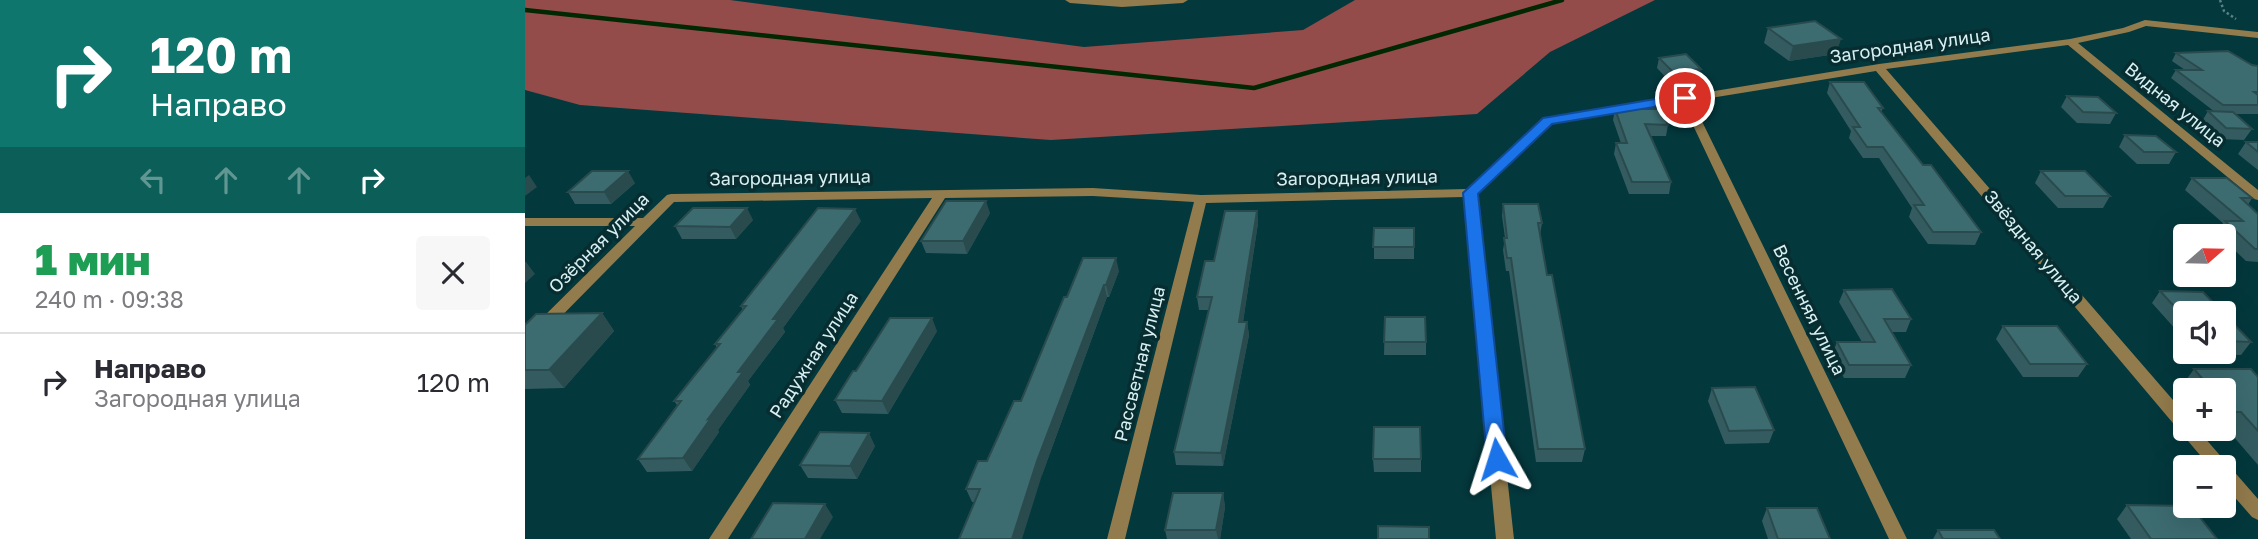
<!DOCTYPE html>
<html lang="ru">
<head>
<meta charset="utf-8">
<style>
  :root { --surface:#fff; --page:#f7f7f7; --text:#2b2b33; --muted:#7c7c81; --line:#e1e1e2 }
  body { margin:0; font-family:"Golos Text",sans-serif; background:var(--page); color:var(--text); height:100vh; display:flex; flex-direction:column; font-size:26px; white-space:nowrap }
  * { box-sizing:border-box; margin:0 }
  p { font-size:23px; color:var(--muted) }
  .icon { flex:none; width:38px; height:38px; fill:none; stroke:currentColor; stroke-width:2; stroke-linecap:round; stroke-linejoin:round }
  .map { position:relative; flex:1; overflow:hidden }
  .side { display:flex; flex-direction:column; background:var(--surface); width:525px }
  .side>* { flex:none }
  .hud { background:#0f766e; color:#fff; overflow:hidden }
  .needle { width:46px; rotate:70deg }
  .fabs { position:absolute; left:1648px; top:224px; display:grid; gap:14px }
  .fabs a { display:grid; place-items:center; width:63px; height:63px; border-radius:7px; background:var(--surface); box-shadow:0 7px 28px #0002; font-size:35px }
  .pin { position:absolute; display:grid; place-items:center; width:60px; height:60px; color:#fff; margin:-30px; border:4px solid #fff; border-radius:50%; box-shadow:0 2px 7px #0007 }
  .me { position:absolute; width:77px; margin:-38px; rotate:354deg; stroke-linejoin:round; filter:drop-shadow(0 0 5px #0008) }
  .turn { display:flex; align-items:center; gap:24px; height:147px; padding:0 35px; font-size:32px }
  .turn .icon { width:91px; height:91px; stroke-width:2.5 }
  .turn b { display:block; font-size:49px; line-height:60px }
  .lanes { display:flex; align-items:center; height:66px; padding:0 35px; background:#0003; justify-content:center; gap:35px; direction:ltr }
  .lanes .off { opacity:.35 }
  .round { display:grid; place-items:center; flex:none; width:74px; height:74px; border-radius:7px; background:var(--page) }
  .overview { display:flex; align-items:center; justify-content:space-between; height:119px; padding:0 35px }
  h1 { font-size:42px; font-weight:800; line-height:52px; color:#1e9e55 }
  ul { padding:0; list-style:none }
  li { display:flex; align-items:center; gap:21px; height:98px; padding:0 35px; border-top:2px solid var(--line) }
  li div { flex:1 }
  li b { display:block; font-size:26px }
  li em { font-style:normal }
  main { display:flex; flex:1; min-height:0 }
  .map>svg:first-child { display:block }
  .forest { fill:#934c49 }
  .lines { fill:none; stroke-linecap:round; stroke-linejoin:round }
  .stream { stroke:#012803; stroke-width:4.5 }
  .path { stroke:#598286; stroke-width:2.5; stroke-dasharray:2.5 2.5; stroke-linecap:butt }
  .street { fill:#927b4c; fill-rule:evenodd }
  .wall { fill:#345c60 }
  .shaded-wall { fill:#2a4b4e }
  .building { fill:#3c6b70; stroke:#2a4b4e; stroke-width:2 }
  .route { fill:#1a73e8; stroke:#114b97; stroke-width:2 }
  .labels { text-anchor:middle; stroke-width:7; stroke-linejoin:round; paint-order:stroke }
  .street-label { font-size:18px; fill:#d8f0f3; stroke:#072d30 }
</style>
</head>
<body>
<main>
<section class="side">
<div class="hud">
<div class="turn"><svg class="icon" aria-label="right" viewBox="0 0 24 24"><path d="M7 20v-9h11M14 6l5 5-5 5"/></svg><div><b>120 m</b>Направо</div></div>
<div class="lanes"><svg class="icon off" aria-label="left" viewBox="0 0 24 24"><path d="M17 20v-9H6M10 6l-5 5 5 5"/></svg><svg class="icon off" aria-label="ahead" viewBox="0 0 24 24"><path d="M12 20V5M6 11l6-6 6 6"/></svg><svg class="icon off" aria-label="ahead" viewBox="0 0 24 24"><path d="M12 20V5M6 11l6-6 6 6"/></svg><svg class="icon" aria-label="right" viewBox="0 0 24 24"><path d="M7 20v-9h11M14 6l5 5-5 5"/></svg></div>
</div>
<div class="overview"><div><h1>1 мин</h1><p>240 m · 09:38</p></div><a class="round"><svg class="icon" aria-label="close" viewBox="0 0 24 24"><path d="M6 6l12 12M18 6L6 18"/></svg></a></div>
<ul>
<li><svg class="icon" aria-label="right" viewBox="0 0 24 24"><path d="M7 20v-9h11M14 6l5 5-5 5"/></svg><div><b>Направо</b><p>Загородная улица</p></div><em>120 m</em></li>
</ul>
</section>
<div class="map">
<svg width="1733" height="539" viewBox="0 0 1733 539">
  <rect width="100%" height="100%" fill="#03383d"/>
  <polygon class="forest" points="0,0 205,0 559,47 778,30 830,0 1130,0 1025,52 952,114 526,140 55,105 0,90"/>
  <g class="lines">
    <polyline class="stream" points="0,10 729,88 1037,0"/>
    <polyline class="path" points="1695,0 1699,11 1711,19"/>
    <g class="street">
      <polygon points="540,0 663,0 658,3 597,7 545,3"/>
      <polygon points="1620,20 1733,32 1733,38 1621,26 1604,32 1553,43 1733,190 1733,200 1729,199 1543,45 1361,69 1661,415 1661,429 1672,429 1733,499 1733,520 1727,517 1699,485 1699,467 1685,467 1351,71 1167,101 1382,539 1364,539 1157,102 1027,124 951,194 989,539 971,539 939,197 681,203 600,539 582,539 669,202 568,196 420,198 203,539 184,539 407,198 149,202 5,348 0,349 0,335 110,226 0,226 0,218 118,218 142,195 146,194 568,188 676,195 942,189 1019,119 1354,64 1545,39 1598,28"/>
    </g>
  </g>
  <g class="wall">
    <polygon points="1243,28 1311,54 1264,61 1239,43"/>
    <polygon points="1651,53 1733,66 1733,114 1709,114 1727,129 1719,140 1694,139 1676,123 1683,111 1690,112 1646,78 1651,70 1660,70 1647,61"/>
    <polygon points="1134,58 1173,80 1146,83 1132,68"/>
    <polygon points="1305,82 1358,108 1356,112 1398,165 1456,232 1450,245 1403,244 1384,217 1387,208 1354,158 1338,158 1324,138 1326,131 1302,93"/>
    <polygon points="1542,96 1591,113 1585,124 1552,123 1536,107"/>
    <polygon points="1090,109 1143,125 1141,136 1125,136 1146,182 1144,194 1104,194 1089,154 1091,143 1096,143 1088,120"/>
    <polygon points="1600,135 1651,152 1644,164 1612,164 1594,147"/>
    <polygon points="1721,142 1733,142 1733,170 1713,154"/>
    <polygon points="1516,171 1585,196 1578,208 1533,208 1510,183"/>
    <polygon points="1667,178 1727,198 1723,205 1733,214 1733,262 1721,261 1699,240 1699,236 1695,236 1692,233 1698,223 1660,190"/>
    <polygon points="110,183 86,204 50,204 43,192"/>
    <polygon points="978,204 1017,223 1015,235 1022,275 1060,449 1057,462 1011,462 984,271 981,271 978,250 980,238 977,216"/>
    <polygon points="732,211 733,223 718,322 722,322 724,335 698,466 651,465 649,452 684,310 674,310 672,297 689,261"/>
    <polygon points="465,213 442,254 401,253 396,241"/>
    <polygon points="228,220 211,239 157,239 150,226"/>
    <polygon points="336,221 258,328 260,332 223,381 225,385 193,430 194,432 167,471 122,472 113,459 152,405 149,401 192,348 190,344 218,310 216,306"/>
    <rect x="849" y="228" width="40" height="31"/>
    <polygon points="594,271 584,297 582,297 517,475 449,502 447,502 441,489 462,461 496,401 542,297"/>
    <polygon points="1319,290 1386,319 1381,332 1367,332 1386,365 1380,378 1319,378 1307,355 1312,342 1337,342 1314,302"/>
    <polygon points="1635,291 1661,313 1661,341 1627,303"/>
    <polygon points="77,313 89,331 39,388 0,389 0,325"/>
    <polygon points="1699,314 1726,342 1716,355 1672,354 1670,352 1699,352"/>
    <polygon points="860,317 901,342 901,355 859,355"/>
    <polygon points="1478,326 1562,364 1553,377 1498,377 1471,339"/>
    <polygon points="412,331 363,414 317,413 310,400 331,371"/>
    <polygon points="1669,369 1733,377 1733,465 1702,429 1693,429 1699,429 1699,390 1661,390 1661,392 1656,387"/>
    <polygon points="1187,388 1249,430 1244,443 1200,444 1183,401"/>
    <polygon points="350,446 332,479 283,478 275,465"/>
    <polygon points="848,459 896,459 896,472 849,472"/>
    <polygon points="698,493 700,507 695,539 642,539 640,530"/>
    <polygon points="1602,505 1692,539 1606,539 1592,519"/>
    <polygon points="1242,508 1305,539 1243,539 1237,521"/>
    <polygon points="1413,530 1475,539 1408,539"/>
  </g>
  <g class="shaded-wall">
    <polygon points="1316,39 1311,54 1264,61 1268,46"/>
    <polygon points="1176,69 1173,80 1146,83 1148,72"/>
    <polygon points="103,171 110,183 86,204 79,192"/>
    <polygon points="4,175 12,187 0,196 0,178"/>
    <polygon points="461,201 465,213 442,254 438,241"/>
    <polygon points="222,208 228,220 211,239 205,227"/>
    <polygon points="330,209 336,221 258,328 260,332 223,381 225,385 193,430 194,432 167,471 158,458 183,419 248,319"/>
    <polygon points="732,211 733,223 716,335 714,322"/>
    <polygon points="591,258 594,271 584,297 581,285"/>
    <polygon points="0,262 1,262 10,274 0,283"/>
    <polygon points="579,285 582,297 517,475 497,539 487,539 512,461"/>
    <polygon points="77,313 89,331 39,388 24,370"/>
    <polygon points="407,318 412,331 363,414 357,401"/>
    <polygon points="722,322 724,335 698,466 696,453"/>
    <polygon points="344,433 350,446 332,479 325,466"/>
    <polygon points="698,493 700,507 695,539 693,539 691,530"/>
    <polygon points="300,504 308,517 295,539 280,539"/>
  </g>
  <g class="building">
    <polygon points="1290,21 1316,39 1268,46 1243,28"/>
    <polygon points="1703,51 1727,65 1733,66 1733,92 1729,92 1733,95 1733,105 1698,105 1651,70 1677,70 1651,53"/>
    <polygon points="1161,54 1176,69 1148,72 1134,58"/>
    <polygon points="1305,82 1339,82 1358,108 1353,108 1398,165 1406,165 1456,232 1408,232 1389,205 1399,205 1358,147 1342,147 1328,127 1335,127"/>
    <polygon points="1542,96 1573,97 1591,113 1558,112"/>
    <polygon points="1090,109 1136,109 1143,125 1120,124 1146,182 1107,182 1091,143 1102,143"/>
    <polygon points="1683,111 1708,112 1727,129 1701,128"/>
    <polygon points="1600,135 1631,136 1651,152 1619,152"/>
    <polygon points="1721,142 1733,142 1733,152"/>
    <polygon points="67,171 103,171 79,192 43,192"/>
    <polygon points="1516,171 1560,171 1585,196 1540,196"/>
    <polygon points="1667,178 1702,178 1727,198 1716,198 1733,214 1733,249 1730,249 1700,221 1718,221"/>
    <polygon points="421,201 461,201 438,241 396,241"/>
    <polygon points="978,204 1013,204 1017,223 1013,223 1022,275 1027,275 1060,449 1013,449 986,258 982,258 979,238 982,238"/>
    <polygon points="168,208 222,208 205,227 150,226"/>
    <polygon points="293,208 330,209 248,319 253,319 213,372 218,372 183,419 186,418 158,458 113,459 156,401 149,401 195,344 190,344 221,306 216,306"/>
    <polygon points="700,211 732,211 714,322 722,322 696,453 649,452 687,297 672,297 680,261 689,261"/>
    <polygon points="849,228 889,228 889,247 848,247"/>
    <polygon points="558,258 591,258 581,285 579,285 512,461 487,539 434,539 455,489 441,489 453,461 462,461 489,401 496,401 539,297 542,297"/>
    <polygon points="1367,289 1386,319 1359,319 1386,365 1324,365 1312,342 1350,342 1319,290"/>
    <polygon points="1635,291 1678,292 1698,313 1661,313 1661,319"/>
    <polygon points="77,313 24,370 0,370 0,325 11,314"/>
    <polygon points="1699,314 1726,342 1699,341"/>
    <polygon points="860,317 900,317 901,342 859,342"/>
    <polygon points="365,318 407,318 357,401 310,400 328,371 331,371"/>
    <polygon points="1478,326 1532,326 1562,364 1505,364"/>
    <polygon points="1669,369 1726,369 1733,377 1733,431 1716,412 1707,412 1699,403 1699,390 1687,390"/>
    <polygon points="1230,387 1249,430 1204,431 1187,388"/>
    <polygon points="849,427 895,427 896,459 848,459"/>
    <polygon points="295,432 344,433 325,466 275,465"/>
    <polygon points="648,493 698,493 691,530 640,530"/>
    <polygon points="248,503 300,504 280,539 226,539"/>
    <polygon points="1602,505 1666,506 1692,539 1626,539"/>
    <polygon points="1242,508 1292,508 1305,539 1253,539"/>
    <polygon points="853,526 904,527 904,539 853,539"/>
    <polygon points="1413,530 1469,530 1475,539 1418,539"/>
  </g>
  <polygon class="route" points="1160,94 1165,95 1165,101 1027,124 953,194 982,459 979,465 972,467 965,465 962,459 938,193 1018,118"/>
  <g class="labels">
    <g class="street-label">
      <text transform="translate(1385 46) rotate(-8)" y="6">Загородная улица</text>
      <text transform="translate(1650 105) rotate(39)" y="6">Видная улица</text>
      <text transform="translate(265 178) rotate(-1)" y="6">Загородная улица</text>
      <text transform="translate(832 178) rotate(-1)" y="6">Загородная улица</text>
      <text transform="translate(74 243) rotate(-45)" y="6">Озёрная улица</text>
      <text transform="translate(1508 247) rotate(50)" y="6">Звёздная улица</text>
      <text transform="translate(1284 310) rotate(64)" y="6">Весенняя улица</text>
      <text transform="translate(289 355) rotate(-57)" y="6">Радужная улица</text>
      <text transform="translate(615 364) rotate(-76)" y="6">Рассветная улица</text>
    </g>
  </g>
</svg>
<div class="fabs">
<a><svg class="needle" viewBox="-14 -14 28 28"><path d="M0-13l5 13h-10z" fill="#e53935"/><path d="M0 13l5-13h-10z" fill="#7c7c81"/></svg></a>
<a><svg class="icon" aria-label="sound" viewBox="0 0 24 24"><path d="M4 9h4l5-4v14l-5-4H4zM17 9q2 3 0 6"/></svg></a>
<a>+</a>
<a>−</a>
</div>
<div class="pin" style="left:1160px;top:98px;background:#d93025"><svg class="icon" aria-label="arrive" viewBox="0 0 24 24"><path d="M6 21V4h12l-3 4 3 4H6"/></svg></div>
<svg class="me" style="left:972px;top:459px" viewBox="-20 -20 40 40"><path d="M0-17L14 15 0 8-14 15z" fill="#1a73e8" stroke="#fff" stroke-width="4"/></svg>
</div>
</main>
</body>
</html>
